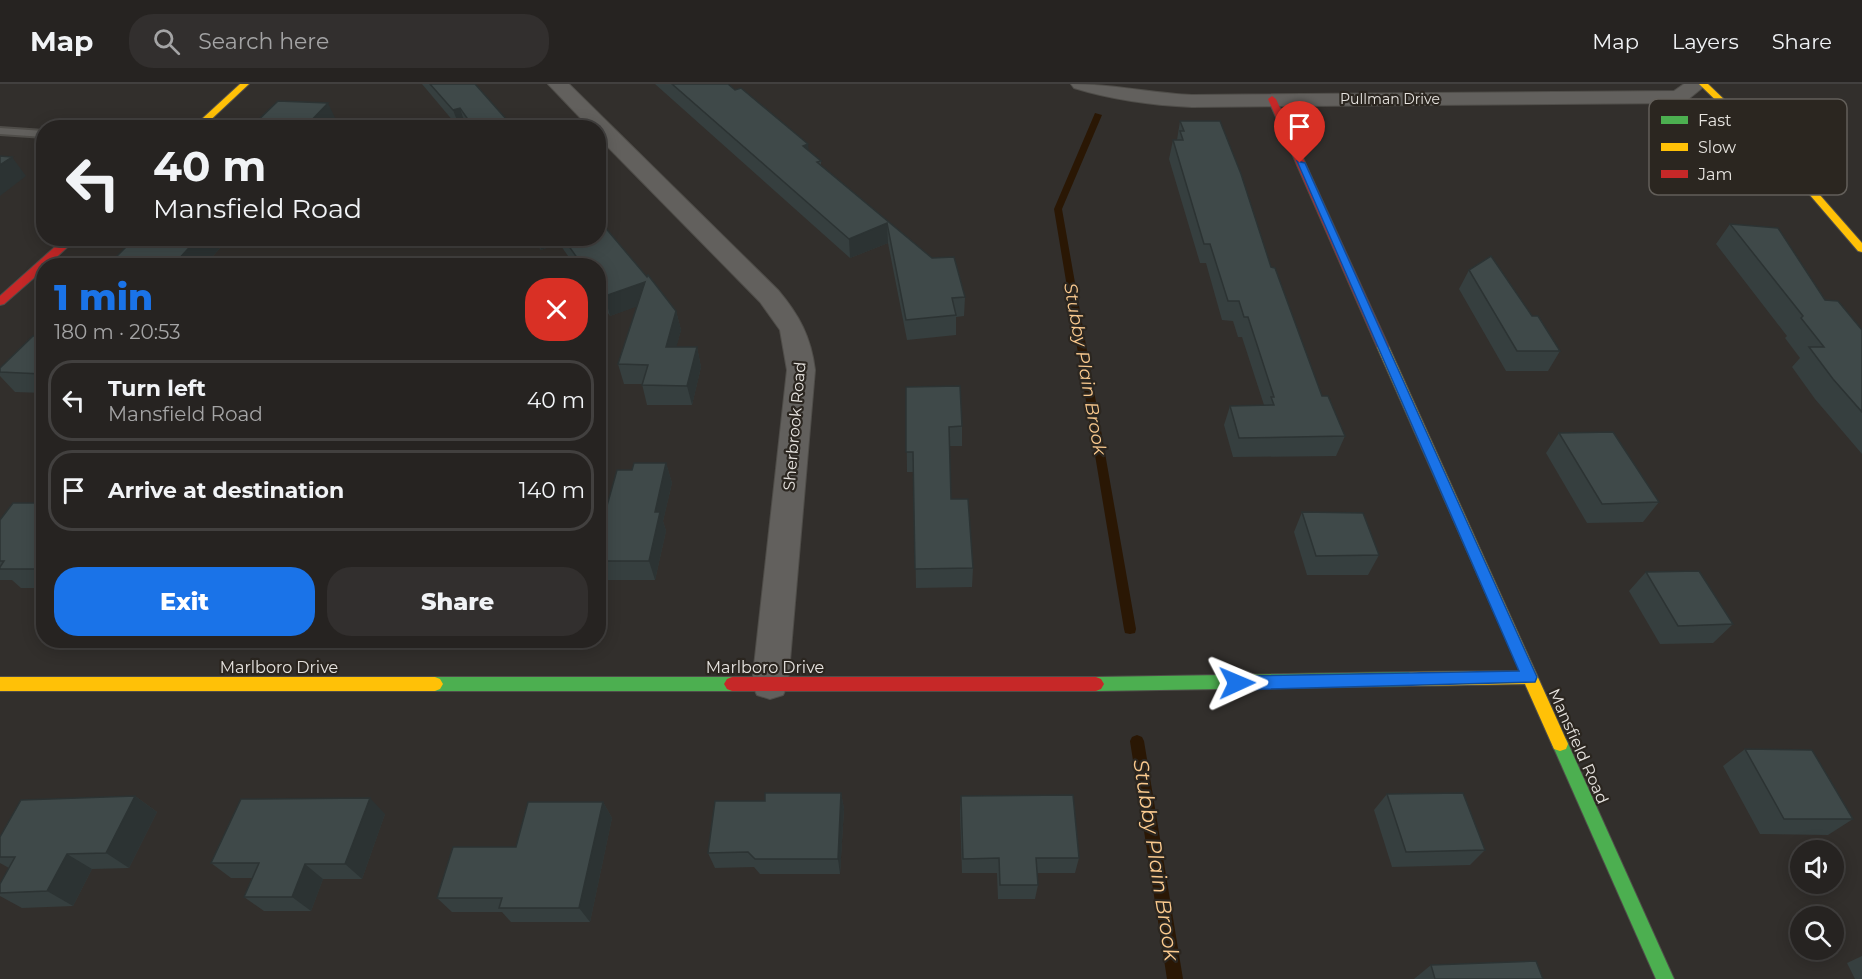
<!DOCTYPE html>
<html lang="en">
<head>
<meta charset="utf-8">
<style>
  :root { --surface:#262321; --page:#322f2e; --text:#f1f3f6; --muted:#a4a4a5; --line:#42403f; --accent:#1a73e8 }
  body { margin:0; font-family:Montserrat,sans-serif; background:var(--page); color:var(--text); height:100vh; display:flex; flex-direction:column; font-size:22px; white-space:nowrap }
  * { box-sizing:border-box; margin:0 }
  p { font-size:20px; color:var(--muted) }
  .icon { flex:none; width:33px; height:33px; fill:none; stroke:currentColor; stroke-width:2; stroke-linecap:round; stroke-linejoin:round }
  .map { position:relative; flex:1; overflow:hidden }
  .panel { position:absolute; left:36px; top:174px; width:570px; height:390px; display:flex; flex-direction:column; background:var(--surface); border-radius:24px; box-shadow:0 3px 15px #0003,0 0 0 2px var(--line) }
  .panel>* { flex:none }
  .hud { position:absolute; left:36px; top:36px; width:570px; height:126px; border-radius:24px; box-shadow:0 3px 15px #0003,0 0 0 2px var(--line); background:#262321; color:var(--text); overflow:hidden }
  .fabs { position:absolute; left:1790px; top:756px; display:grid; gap:12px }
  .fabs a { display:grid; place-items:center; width:54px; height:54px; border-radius:50%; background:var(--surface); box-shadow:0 3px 15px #0003,0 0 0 2px var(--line); font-size:30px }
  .pin { position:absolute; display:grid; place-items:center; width:51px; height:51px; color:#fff; margin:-62px -26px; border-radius:50% 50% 50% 0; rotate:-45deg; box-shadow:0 0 6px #0007 }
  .pin .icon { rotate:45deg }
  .me { position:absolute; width:66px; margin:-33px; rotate:89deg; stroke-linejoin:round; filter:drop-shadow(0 0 4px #0008) }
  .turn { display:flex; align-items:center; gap:21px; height:126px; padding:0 18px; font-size:27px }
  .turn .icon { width:78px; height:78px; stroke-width:2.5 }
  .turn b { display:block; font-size:42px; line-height:51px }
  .round { display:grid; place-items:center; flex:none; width:63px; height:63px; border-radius:24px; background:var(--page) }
  .overview { display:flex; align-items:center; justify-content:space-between; height:102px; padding:0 18px }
  h1 { font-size:36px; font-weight:800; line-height:45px; color:var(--accent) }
  .action { display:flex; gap:12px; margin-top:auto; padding:12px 18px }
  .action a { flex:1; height:69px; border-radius:24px; background:var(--accent); color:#fff; font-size:24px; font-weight:800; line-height:69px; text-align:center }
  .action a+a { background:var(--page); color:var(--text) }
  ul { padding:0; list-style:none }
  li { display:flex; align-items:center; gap:18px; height:81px; margin:0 12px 9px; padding:0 6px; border:3px solid var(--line); border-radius:24px }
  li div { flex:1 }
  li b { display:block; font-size:22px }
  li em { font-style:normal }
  header { display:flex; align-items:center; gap:36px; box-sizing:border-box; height:84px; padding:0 30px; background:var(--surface); border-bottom:2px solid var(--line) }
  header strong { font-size:28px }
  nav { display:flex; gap:33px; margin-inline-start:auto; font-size:21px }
  .search { width:420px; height:54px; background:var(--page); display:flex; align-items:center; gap:15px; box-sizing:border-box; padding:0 21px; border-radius:24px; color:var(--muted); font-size:22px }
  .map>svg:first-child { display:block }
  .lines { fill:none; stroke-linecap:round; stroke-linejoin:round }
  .stream { fill:#2a1704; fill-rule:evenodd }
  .lane-casing { stroke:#4f4d49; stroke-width:4 }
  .street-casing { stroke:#4f4d49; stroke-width:2 }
  .fast-casing { stroke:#4f4d49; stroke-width:2 }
  .slow-casing { stroke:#4f4d49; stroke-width:2 }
  .jam-casing { stroke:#4f4d49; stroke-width:2 }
  .lane { fill:#62605d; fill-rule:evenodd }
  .street { fill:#62605d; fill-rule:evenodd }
  .fast { fill:#4caf50; fill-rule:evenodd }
  .slow { fill:#ffc107; fill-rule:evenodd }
  .jam { fill:#c62828; fill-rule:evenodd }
  .wall { fill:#363f3f }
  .shaded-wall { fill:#2c3333 }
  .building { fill:#3f4949; stroke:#2c3333; stroke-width:1.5 }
  .route { fill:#1a73e8; stroke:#114b97; stroke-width:1.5 }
  .labels { text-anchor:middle; stroke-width:4.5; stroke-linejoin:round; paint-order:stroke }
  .far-street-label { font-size:14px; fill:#e7e4e0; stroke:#2b2620 }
  .street-label { font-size:16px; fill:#e7e4e0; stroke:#2b2620 }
  .water-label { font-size:18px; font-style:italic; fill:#fbca8e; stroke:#2b2620 }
  .near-water-label { font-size:21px; font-style:italic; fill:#fbca8e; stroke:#2b2620 }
  .key { fill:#2b2620; stroke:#635f5a; stroke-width:1.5 }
  .key-label { font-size:16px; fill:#e7e4e0 }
</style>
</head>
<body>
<header>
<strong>Map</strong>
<div class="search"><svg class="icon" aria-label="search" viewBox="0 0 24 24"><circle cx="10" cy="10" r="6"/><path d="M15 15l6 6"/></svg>Search here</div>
<nav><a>Map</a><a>Layers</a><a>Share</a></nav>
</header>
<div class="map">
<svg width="1862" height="895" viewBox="0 0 1862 895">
  <rect width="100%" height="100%" fill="#322f2c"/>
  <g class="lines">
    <g class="stream">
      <polygon points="1095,29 1102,31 1062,125 1136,545 1135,549 1130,550 1125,549 1124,545 1054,125"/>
      <polygon points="1137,651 1142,653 1144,657 1183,895 1167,895 1130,657 1132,653"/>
    </g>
    <g class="lane-casing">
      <polygon id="lane" points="0,44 44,47 44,53 0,50"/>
    </g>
    <g class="street-casing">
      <g id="street">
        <path d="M548,0h21l209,206c21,25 33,47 37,80l-27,314 -5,11 -13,4 -13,-4 -5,-11 35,-314 -7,-40 -20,-28 -162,-165v-9h-8z"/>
        <path d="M1071,0c41,0 80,9 121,11l482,-4 10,-7h23l-21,17 -7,2 -487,4c-41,-2 -79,-7 -118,-19z"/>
      </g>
    </g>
    <g class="fast-casing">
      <g id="fast">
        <polygon points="1411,588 1416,590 1419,595 1416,600 1411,602 1096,607 1091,605 1088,600 1091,595 1096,593"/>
        <polygon points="435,593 732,593 737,595 740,600 737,605 732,607 435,607 430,605 427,600 430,595"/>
        <polygon points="1560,653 1566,655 1674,895 1656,895 1552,660 1554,655"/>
      </g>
    </g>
    <g class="slow-casing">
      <g id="slow">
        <polygon points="240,0 249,0 202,44 192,44"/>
        <polygon points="1699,0 1708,0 1797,85 1862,159 1862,168 1858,167 1791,89"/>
        <polygon points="1383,259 1389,263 1568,660 1566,665 1560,667 1554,665 1525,600 1411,602 1406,600 1403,595 1406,590 1411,588 1520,587 1377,263"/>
        <polygon points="0,593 435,593 440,595 443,600 440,605 435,607 0,607"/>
      </g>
    </g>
    <g class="jam-casing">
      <g id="jam">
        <polygon points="1272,12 1276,15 1389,263 1387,266 1383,267 1377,263 1268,15"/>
        <polygon points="65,154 77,154 47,182 44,182 44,185 4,220 0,221 0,212"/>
        <polygon points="732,593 1096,593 1101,595 1104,600 1101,605 1096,607 732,607 727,605 724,600 727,595"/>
      </g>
    </g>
    <use href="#lane" class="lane"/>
    <use href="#street" class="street"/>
    <use href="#fast" class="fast"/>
    <use href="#slow" class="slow"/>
    <use href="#jam" class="jam"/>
  </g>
  <g class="wall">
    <polygon points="422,0 475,0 514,44 459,44"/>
    <polygon points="655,0 728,0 809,67 821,77 821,81 965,213 964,232 956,233 956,251 907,256 888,159 850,174"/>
    <polygon points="1180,37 1271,183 1322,312 1345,352 1336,372 1233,373 1224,341 1230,322 1264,321 1242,253 1238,253 1233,237 1222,236 1206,179 1200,179 1169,75 1173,56 1177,56"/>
    <polygon points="1730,140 1862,246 1862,370 1815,315 1792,283 1800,274 1785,254 1787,252 1716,160"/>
    <polygon points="135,154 229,154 204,182 107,182"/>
    <polygon points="531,154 598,154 647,193 676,227 681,246 676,263 697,263 701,283 692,321 647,321 642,300 624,300 618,280 637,222 610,232 598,215 598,182 575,182 559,159 541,166"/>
    <polygon points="1469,186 1532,232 1560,267 1548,287 1506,287 1459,205"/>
    <polygon points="44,252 44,309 15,308 0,292 0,288"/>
    <polygon points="906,303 962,342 962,362 949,362 951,415 973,484 972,503 916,504 914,388 907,388"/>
    <polygon points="1559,349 1659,418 1643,438 1587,439 1546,369"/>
    <polygon points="666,379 672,399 663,437 666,447 655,496 600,496 598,493 598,454 632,386"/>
    <polygon points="44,419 44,504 21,504 12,496 0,496 0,436"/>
    <polygon points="1302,428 1379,471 1368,491 1307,491 1294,448"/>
    <polygon points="1646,488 1733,540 1713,559 1660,560 1629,507"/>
    <polygon points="1745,665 1853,735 1828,751 1760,750 1723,682"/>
    <polygon points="841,709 844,725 840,790 760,790 754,783 715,784 708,769 765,717"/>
    <polygon points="1387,710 1485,766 1470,781 1392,783 1374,726"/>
    <polygon points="135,712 157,728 129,784 92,785 73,822 22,824 0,812 0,800 9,784 0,779 0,753"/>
    <polygon points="961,712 1079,774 1075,789 1037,789 1038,801 1035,815 998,815 997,789 962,789 960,728"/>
    <polygon points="603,718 612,734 590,838 511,838 502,828 452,828 437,814 516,763"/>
    <polygon points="385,730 362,795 323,795 311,827 264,827 244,813 252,794 231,794 211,779"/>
    <polygon points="1862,872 1862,895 1855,895 1847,879"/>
    <polygon points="1431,881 1543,895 1414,895"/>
  </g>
  <g class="shaded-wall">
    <polygon points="328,19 337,38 331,44 304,44"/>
    <polygon points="460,24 466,43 460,44 453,26"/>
    <polygon points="808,60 810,79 803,62"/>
    <polygon points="12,73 26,92 0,112 0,81"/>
    <polygon points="887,139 888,159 850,174 849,155"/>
    <polygon points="198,154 229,154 204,182 176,182 175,179"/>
    <polygon points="537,154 558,154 559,159 541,166"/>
    <polygon points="645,198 650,218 610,232 605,212"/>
    <polygon points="676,227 681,246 671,283 666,263"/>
    <polygon points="697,263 701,283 692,321 687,302"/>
    <polygon points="666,379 672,399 663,437 666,447 655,496 649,477 655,428"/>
    <polygon points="841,709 844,725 840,790 838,775"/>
    <polygon points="135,712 157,728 129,784 106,769"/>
    <polygon points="370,714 385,730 362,795 345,780"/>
    <polygon points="603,718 612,734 590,838 579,824"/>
    <polygon points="67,770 92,785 73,822 47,807"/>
    <polygon points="305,780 323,795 311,827 292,813"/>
  </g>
  <g class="building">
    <polygon points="430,0 475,0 514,44 474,44 460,24 453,26"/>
    <polygon points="672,0 728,0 735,6 741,4 808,60 803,62 821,77 817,78 932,174 954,173 965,213 952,214 956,231 906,236 887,139 849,155"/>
    <polygon points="278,17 328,19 304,44 250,44"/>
    <polygon points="1180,37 1220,37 1241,90 1271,183 1275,184 1322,312 1328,312 1345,352 1239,354 1230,322 1274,321 1271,313 1274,313 1248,233 1244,233 1239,217 1228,217 1210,160 1204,160 1173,56 1183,56 1180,47 1184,47"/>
    <polygon points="0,72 12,73 0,81"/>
    <polygon points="598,135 647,193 648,191 676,227 666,263 697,263 687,302 642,301 648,281 618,280 645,198 605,212 598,204 598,182 583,182 563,154 598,154"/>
    <polygon points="1730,140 1778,144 1825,216 1838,217 1862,246 1862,328 1833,295 1809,263 1824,263 1801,234 1803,232"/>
    <polygon points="135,154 198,154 175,179 159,178 155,182 107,182"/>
    <polygon points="1491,172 1532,232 1538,232 1560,267 1517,267 1469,186"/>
    <polygon points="33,252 44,252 44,288 42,290 0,288 0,284"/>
    <polygon points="960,302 962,342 949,343 951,415 968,415 973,484 915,485 913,368 906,368 906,303"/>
    <polygon points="1613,348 1659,418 1602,420 1559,349"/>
    <polygon points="634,379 666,379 655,428 660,428 649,477 598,477 598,454 617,386 632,386"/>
    <polygon points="13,419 44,419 44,485 0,485 0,483 4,477 0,477 0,436"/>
    <polygon points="1302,428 1363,429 1379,471 1316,472"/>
    <polygon points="1699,487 1733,540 1678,542 1646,488"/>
    <polygon points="1745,665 1812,666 1853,735 1784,735"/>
    <polygon points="765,709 841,709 838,775 755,775 748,768 708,769 715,717 765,717"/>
    <polygon points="1463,709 1485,766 1406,768 1387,710"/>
    <polygon points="1073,711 1079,774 1036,774 1038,801 1000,801 999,774 963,775 961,712"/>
    <polygon points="135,712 106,769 67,770 47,807 0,809 0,800 15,773 0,773 0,753 21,716"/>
    <polygon points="370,714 345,780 305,780 292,813 244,813 259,779 211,779 241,715"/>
    <polygon points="528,718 603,718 579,824 499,824 502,814 437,814 453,763 516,763"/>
    <polygon points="1536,877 1543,895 1435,895 1431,881"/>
  </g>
  <polygon class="route" points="1297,77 1305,79 1537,593 1535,598 1237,606 1229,599 1237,592 1519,587"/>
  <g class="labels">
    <g class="far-street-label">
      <text x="1390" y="20">Pullman Drive</text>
    </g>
    <g class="street-label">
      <text transform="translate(794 342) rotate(-85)" y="6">Sherbrook Road</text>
      <text x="279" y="589">Marlboro Drive</text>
      <text x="765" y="589">Marlboro Drive</text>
      <text transform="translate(1579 662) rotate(66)" y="6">Mansfield Road</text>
    </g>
    <g class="water-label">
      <text transform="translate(1085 285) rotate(80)" y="6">Stubby Plain Brook</text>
    </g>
    <g class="near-water-label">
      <text transform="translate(1156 776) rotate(81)" y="7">Stubby Plain Brook</text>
    </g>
  </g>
  <rect x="1649" y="15" width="198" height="96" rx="9" class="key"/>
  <rect x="1661" y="32" width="27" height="8" fill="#4caf50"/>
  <rect x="1661" y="59" width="27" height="8" fill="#ffc107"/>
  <rect x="1661" y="86" width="27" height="8" fill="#c62828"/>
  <g class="key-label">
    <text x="1698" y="42">Fast</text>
    <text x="1698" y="69">Slow</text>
    <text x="1698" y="96">Jam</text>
  </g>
</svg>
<div class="fabs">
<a><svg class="icon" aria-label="sound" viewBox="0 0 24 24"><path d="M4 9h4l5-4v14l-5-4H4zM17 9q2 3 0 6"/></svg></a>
<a><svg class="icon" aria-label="search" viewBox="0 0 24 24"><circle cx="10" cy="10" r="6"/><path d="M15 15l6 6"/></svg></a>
</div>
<div class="pin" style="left:1300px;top:79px;background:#d93025"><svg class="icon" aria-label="arrive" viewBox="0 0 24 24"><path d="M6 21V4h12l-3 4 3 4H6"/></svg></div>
<svg class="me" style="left:1237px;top:599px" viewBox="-20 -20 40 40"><path d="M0-17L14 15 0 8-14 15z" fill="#1a73e8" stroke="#fff" stroke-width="4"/></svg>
<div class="hud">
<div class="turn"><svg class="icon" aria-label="left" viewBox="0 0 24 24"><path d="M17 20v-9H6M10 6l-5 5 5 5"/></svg><div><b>40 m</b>Mansfield Road</div></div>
</div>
<section class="panel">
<div class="overview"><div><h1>1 min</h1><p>180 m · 20:53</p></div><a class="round" style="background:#d93025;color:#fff"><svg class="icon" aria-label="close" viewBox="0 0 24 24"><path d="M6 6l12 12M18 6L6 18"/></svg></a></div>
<ul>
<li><svg class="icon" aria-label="left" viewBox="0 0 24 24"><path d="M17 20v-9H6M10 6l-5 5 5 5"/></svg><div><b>Turn left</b><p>Mansfield Road</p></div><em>40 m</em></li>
<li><svg class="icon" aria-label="arrive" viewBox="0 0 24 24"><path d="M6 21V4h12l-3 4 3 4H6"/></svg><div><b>Arrive at destination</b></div><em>140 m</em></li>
</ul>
<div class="action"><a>Exit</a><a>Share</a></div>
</section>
</div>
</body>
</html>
